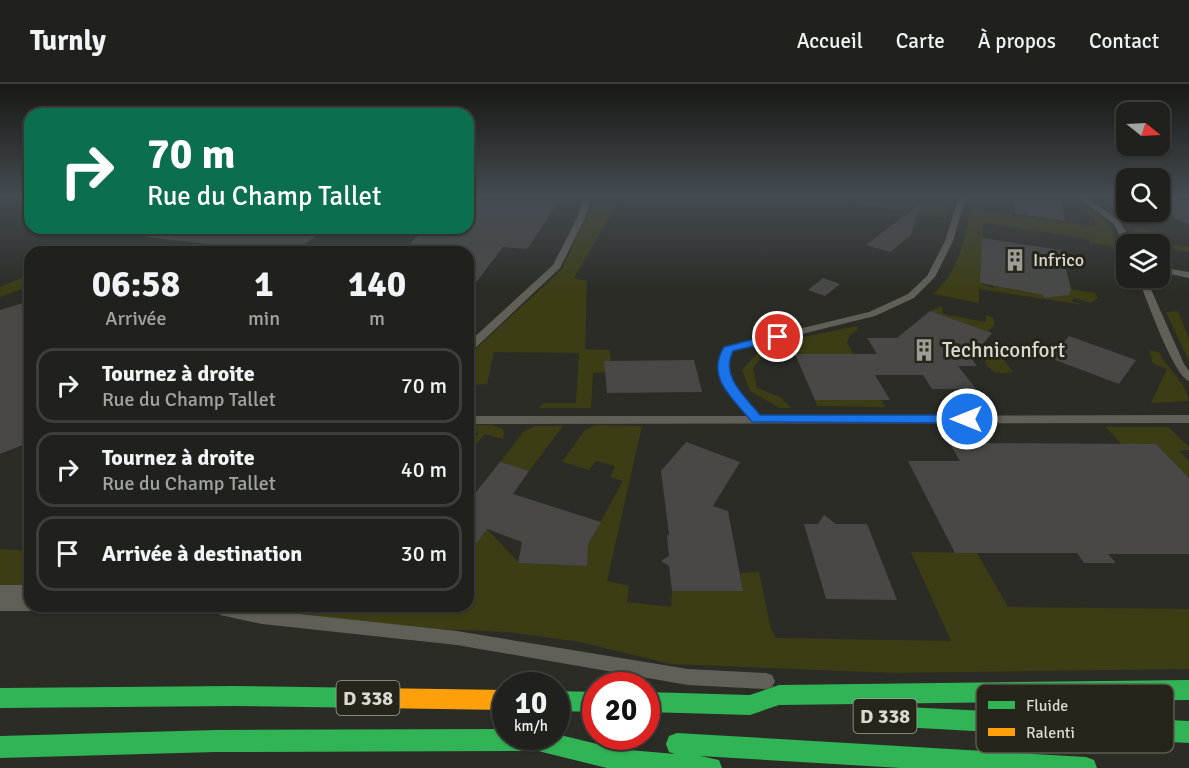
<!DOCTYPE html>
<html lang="fr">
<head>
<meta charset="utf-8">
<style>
  :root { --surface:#20211c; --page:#282925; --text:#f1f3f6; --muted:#a2a3a3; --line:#3d3e3b }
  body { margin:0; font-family:Signika,sans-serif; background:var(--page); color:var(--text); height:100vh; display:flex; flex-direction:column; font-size:22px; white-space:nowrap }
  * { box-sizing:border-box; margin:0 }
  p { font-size:20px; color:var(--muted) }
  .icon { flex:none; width:33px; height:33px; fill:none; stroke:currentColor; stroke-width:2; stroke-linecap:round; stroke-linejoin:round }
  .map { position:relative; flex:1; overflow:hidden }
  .drawer { position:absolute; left:24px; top:162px; width:450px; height:366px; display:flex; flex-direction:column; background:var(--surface); border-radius:18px; box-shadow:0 2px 4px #0004,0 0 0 2px var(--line) }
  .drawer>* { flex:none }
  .hud { position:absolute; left:24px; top:24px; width:450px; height:126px; border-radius:18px; box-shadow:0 2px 4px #0004,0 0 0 2px var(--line); background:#0b6e4f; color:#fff; overflow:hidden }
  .needle { width:39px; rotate:108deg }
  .fabs { position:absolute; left:1116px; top:18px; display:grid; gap:12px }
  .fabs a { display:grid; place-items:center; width:54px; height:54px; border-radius:12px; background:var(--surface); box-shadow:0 2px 4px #0004,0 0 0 2px var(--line); font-size:30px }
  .speed { position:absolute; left:492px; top:588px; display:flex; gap:12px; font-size:30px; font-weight:700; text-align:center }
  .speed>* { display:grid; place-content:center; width:78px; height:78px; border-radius:50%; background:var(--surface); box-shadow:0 2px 4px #0004,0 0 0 2px var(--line); line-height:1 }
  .speed small { font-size:15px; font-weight:400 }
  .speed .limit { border:9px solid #d22; background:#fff; color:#111 }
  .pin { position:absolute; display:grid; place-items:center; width:51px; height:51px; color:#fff; margin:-26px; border:3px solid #fff; border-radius:50%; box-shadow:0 2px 6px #0007 }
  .me { position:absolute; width:66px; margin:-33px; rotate:270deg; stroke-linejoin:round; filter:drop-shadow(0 0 4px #0008) }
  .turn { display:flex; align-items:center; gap:21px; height:126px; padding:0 24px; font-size:27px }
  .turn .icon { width:78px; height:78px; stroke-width:2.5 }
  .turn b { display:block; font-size:42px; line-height:51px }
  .eta { display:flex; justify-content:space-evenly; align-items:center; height:102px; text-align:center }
  .eta b { font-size:36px; font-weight:700; line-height:42px }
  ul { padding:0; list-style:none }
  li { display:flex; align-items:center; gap:18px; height:75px; margin:0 12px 9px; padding:0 12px; border:3px solid var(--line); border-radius:18px }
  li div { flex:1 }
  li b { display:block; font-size:22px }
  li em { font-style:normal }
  header { display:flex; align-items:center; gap:36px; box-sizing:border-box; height:84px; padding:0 30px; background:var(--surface); border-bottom:2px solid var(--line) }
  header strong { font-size:28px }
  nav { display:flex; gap:33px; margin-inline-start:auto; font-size:21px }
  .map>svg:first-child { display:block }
  .green { fill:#3c3d15 }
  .building { fill:#494847 }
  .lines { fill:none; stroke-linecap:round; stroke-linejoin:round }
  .lane { fill:#606058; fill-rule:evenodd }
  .street { fill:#606058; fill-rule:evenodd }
  .fast { fill:#30b455; fill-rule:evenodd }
  .slow { fill:#ff9f0a; fill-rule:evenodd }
  .route { fill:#1a73e8; stroke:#114b97; stroke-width:1.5 }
  .labels { text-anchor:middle; stroke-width:6; stroke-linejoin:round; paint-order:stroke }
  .far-poi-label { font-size:18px; fill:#d9dad2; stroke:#252519; text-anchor:start }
  .shield { fill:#252519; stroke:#a3a49a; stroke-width:1.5 }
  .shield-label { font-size:20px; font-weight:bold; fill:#d9dad2 }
  .poi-label { font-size:21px; fill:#d9dad2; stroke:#252519; text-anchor:start }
  .key { fill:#252519; stroke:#5b5b50; stroke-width:1.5 }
  .key-label { font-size:16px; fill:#d9dad2 }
</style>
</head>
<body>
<header>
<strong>Turnly</strong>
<nav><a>Accueil</a><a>Carte</a><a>À propos</a><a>Contact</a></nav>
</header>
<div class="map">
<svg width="1189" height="684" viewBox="0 0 1189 684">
  <rect width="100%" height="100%" fill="#2b2c25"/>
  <g class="green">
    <polygon points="602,112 622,112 574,194 587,197 585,265 610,266 611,277 605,288 593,289 591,324 539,324 544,319 576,319 579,269 494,268 487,300 468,301 468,272 562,185 585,135 592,126 592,116 601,115"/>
    <polygon points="813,112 954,112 946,134"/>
    <path d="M971,121h3v4l123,18 -4,-12 -11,-1v-5c29,0 36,38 44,60v7l-3,-1 -11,-29 -22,-3 -1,-4 -106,-16 -2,61 12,4 1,-2 49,9 1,3 24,-3 3,-6 24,4 3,5 -7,5 -17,-5 -3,3 12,4 -104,-16v14l-46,-9c26,-21 32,-58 38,-89z"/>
    <polygon points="1137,144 1156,148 1144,149 1149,158 1189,163 1189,168 1160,163 1160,160 1136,160 1131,148"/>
    <polygon points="30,190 30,202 0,213 0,203"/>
    <polygon points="942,222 943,230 986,238 986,231 994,234 994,241 988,248 930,227"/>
    <polygon points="1178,227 1189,255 1189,277 1166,228"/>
    <polygon points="857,242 858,246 850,251 847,259 885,323 817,322 815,316 872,316 846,270 795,270 788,256"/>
    <path d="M991,266l16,6 -3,4 9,12c-12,2 -21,3 -28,-10z"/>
    <path d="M1149,266l10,2c8,17 27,30 30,49l-38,2 16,-34 -14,-5z"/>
    <polygon points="759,267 769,268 769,274 763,272 753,284 757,304 780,313 791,324 780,324 750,307 742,286"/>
    <polygon points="468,341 491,341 502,344 504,348 503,355 485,350 468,370 468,361 479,349 468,347"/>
    <polygon points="596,341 642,342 607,497 629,502 627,518 671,523 672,507 743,507 740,489 759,488 771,545 776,554 951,557 911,468 977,469 1008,523 1189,525 1189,585 895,589 671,580 580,558 508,548 413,544 305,532 258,522 468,522 468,471 487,445 519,479 586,482 588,460 623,397 610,393 615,382 596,377 589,386 562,378 585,346"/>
    <polygon points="535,342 563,342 529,387 500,378 524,347"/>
    <polygon points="1106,343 1168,343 1189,363 1189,366 1179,367 1189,377 1189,394 1156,360 1121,360"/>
    <polygon points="0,465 30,467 30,508 0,508"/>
  </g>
  <g class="building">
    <polygon points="475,112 563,112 527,165 503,163 468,209 468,168 405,165 425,144 468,144 468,120"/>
    <polygon points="1014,112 1060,112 1065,137 1015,129"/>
    <polygon points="1160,112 1189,112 1189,141 1160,127"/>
    <polygon points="920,120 911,151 890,168 866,161"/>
    <polygon points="148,144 235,144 316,152 294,168 274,168 147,153"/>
    <polygon points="982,154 1061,166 1071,205 1069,211 1044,214 1043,211 980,199"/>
    <polygon points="823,194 840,200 825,212 808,206"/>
    <polygon points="30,217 30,358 0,370 0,226"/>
    <polygon points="930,227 992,249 971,274 977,282 958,282 976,305 932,305 923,291 875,291 890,316 815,316 795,270 877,270 867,254 897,254"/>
    <polygon points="1069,252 1136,276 1119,300 1050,274"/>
    <polygon points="694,276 702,308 607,309 604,277"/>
    <polygon points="686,358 740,378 713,422 728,427 743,507 672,507 669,482 661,477 669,472 667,451 669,451 661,387"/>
    <polygon points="949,359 1156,360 1189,394 1189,470 1108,470 1116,479 1084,479 1077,469 955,469 908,377 960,377"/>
    <polygon points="500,378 529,387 513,410 601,438 588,460 587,482 518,479 522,458 487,445 468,471 468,418"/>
    <polygon points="824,431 836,440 867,440 897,516 826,515 804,440 818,440"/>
  </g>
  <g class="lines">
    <g class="lane">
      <polygon points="585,112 592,112 585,134 560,184 472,267 468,268 468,259 553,181 577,134"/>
      <path d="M959,112h7l-13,45 -18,36 -21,21 -39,18 -143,35c-9,28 11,45 29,65l428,-1v8l-721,1v-8h280c-18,-21 -39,-41 -24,-69l145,-35 39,-18 19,-18 18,-35z"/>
      <polygon points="1076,112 1084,112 1120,137 1132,160 1125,162 1114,140"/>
      <polygon points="1160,183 1189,188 1189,194 1160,188"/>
      <path d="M1138,194h8l38,86 5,7v10c-16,-6 -43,-84 -51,-103z"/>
      <polygon points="215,522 241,522 262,526 457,547 688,585 766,589 772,591 775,597 772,603 766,605 688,601 457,561 262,540 220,531"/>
    </g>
    <polygon class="street" points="0,501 30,501 30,522 40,523 30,527 0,527"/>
    <g class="fast">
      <polygon points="1189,596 1189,616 779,621 750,631 646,628 646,608 750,611 779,601"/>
      <polygon points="234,602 374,604 381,607 384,614 381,621 374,624 234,622 0,624 0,604"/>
      <polygon points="556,607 596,608 596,628 556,627"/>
      <polygon points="865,621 1189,637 1189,659 865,641 858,638 855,631 858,624"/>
      <polygon points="506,645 506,652 556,652 556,650 618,665 675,670 669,668 666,660 669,652 677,649 1086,673 1094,676 1097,684 901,684 700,672 719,676 722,684 607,684 538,667 216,668 0,674 0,652 216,646"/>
    </g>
    <polygon class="slow" points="374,604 506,606 506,626 374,624 367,621 364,614 367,607"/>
  </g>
  <linearGradient id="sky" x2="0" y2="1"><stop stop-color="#181814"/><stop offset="0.54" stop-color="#444b51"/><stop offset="1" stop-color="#444b51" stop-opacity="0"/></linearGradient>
  <rect width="1189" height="208" fill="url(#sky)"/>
  <path class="route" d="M778,249l6,4 -1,2 -50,12c-13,26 12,45 27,64h207l7,4 -7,4 -215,-1c-19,-24 -47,-44 -28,-75z"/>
  <defs>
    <g id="building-bare" transform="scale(1.8)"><path d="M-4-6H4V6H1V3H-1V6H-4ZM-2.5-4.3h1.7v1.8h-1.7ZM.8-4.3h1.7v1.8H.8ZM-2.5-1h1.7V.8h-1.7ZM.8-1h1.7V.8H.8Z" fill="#9c9d95" stroke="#252519" stroke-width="2.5" paint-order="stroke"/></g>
  </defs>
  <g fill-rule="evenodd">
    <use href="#building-bare" x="1015" y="176"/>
    <use href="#building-bare" x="924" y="266"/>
  </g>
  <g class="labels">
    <g class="far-poi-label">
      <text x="1033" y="182">Infrico</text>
    </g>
    <g class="shield">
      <rect x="336.5" y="597" width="63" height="34" rx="4.5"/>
      <rect x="853.5" y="615" width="63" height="34" rx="4.5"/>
    </g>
    <g class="shield-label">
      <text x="368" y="621">D 338</text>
      <text x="885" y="639">D 338</text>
    </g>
    <g class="poi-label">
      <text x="942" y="273">Techniconfort</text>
    </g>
  </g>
  <rect x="976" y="600" width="198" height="69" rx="9" class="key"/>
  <rect x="988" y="617" width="27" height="8" fill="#30b455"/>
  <rect x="988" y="644" width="27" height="8" fill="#ff9f0a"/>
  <g class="key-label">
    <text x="1026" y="627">Fluide</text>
    <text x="1026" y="654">Ralenti</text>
  </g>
</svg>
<div class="fabs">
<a><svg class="needle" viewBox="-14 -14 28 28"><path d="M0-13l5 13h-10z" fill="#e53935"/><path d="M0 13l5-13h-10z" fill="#a2a3a3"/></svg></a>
<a><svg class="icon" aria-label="search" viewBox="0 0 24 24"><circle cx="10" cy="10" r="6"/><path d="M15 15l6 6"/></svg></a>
<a><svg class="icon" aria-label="layers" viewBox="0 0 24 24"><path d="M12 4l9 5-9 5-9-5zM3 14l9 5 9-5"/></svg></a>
</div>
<div class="speed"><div>10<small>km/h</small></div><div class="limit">20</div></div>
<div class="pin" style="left:778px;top:253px;background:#d93025"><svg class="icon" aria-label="arrive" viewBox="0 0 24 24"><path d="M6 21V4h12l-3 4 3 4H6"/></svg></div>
<svg class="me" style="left:967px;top:335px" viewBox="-20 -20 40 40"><circle r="17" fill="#1a73e8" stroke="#fff" stroke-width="3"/><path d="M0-11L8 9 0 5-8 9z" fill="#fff"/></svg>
<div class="hud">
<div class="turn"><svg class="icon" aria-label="right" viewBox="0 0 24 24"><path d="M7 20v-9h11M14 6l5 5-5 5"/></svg><div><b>70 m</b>Rue du Champ Tallet</div></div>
</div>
<section class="drawer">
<div class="eta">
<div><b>06:58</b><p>Arrivée</p></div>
<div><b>1</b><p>min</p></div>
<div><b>140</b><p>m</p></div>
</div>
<ul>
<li><svg class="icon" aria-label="right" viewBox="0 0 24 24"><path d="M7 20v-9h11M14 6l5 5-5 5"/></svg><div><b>Tournez à droite</b><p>Rue du Champ Tallet</p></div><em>70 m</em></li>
<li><svg class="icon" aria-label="right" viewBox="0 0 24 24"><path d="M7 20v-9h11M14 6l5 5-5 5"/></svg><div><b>Tournez à droite</b><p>Rue du Champ Tallet</p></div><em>40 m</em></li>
<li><svg class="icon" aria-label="arrive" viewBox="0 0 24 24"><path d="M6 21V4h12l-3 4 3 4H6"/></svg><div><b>Arrivée à destination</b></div><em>30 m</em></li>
</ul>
</section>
</div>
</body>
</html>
